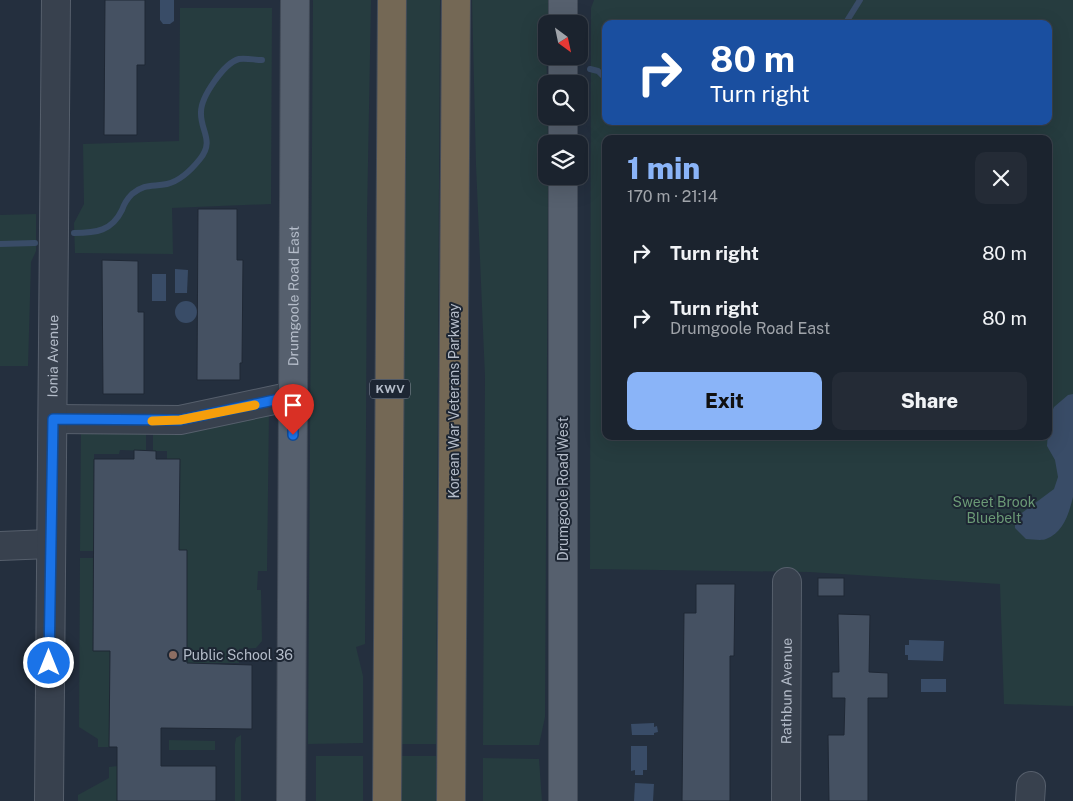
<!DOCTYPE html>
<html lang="en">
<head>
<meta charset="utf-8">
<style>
  :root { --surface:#1b232e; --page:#242b36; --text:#f1f3f6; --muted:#a0a4aa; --line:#39404a; --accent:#8ab4f8 }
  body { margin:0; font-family:"Public Sans",sans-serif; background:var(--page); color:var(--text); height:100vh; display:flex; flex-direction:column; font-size:19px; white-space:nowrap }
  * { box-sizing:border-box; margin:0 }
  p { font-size:16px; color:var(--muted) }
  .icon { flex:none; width:28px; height:28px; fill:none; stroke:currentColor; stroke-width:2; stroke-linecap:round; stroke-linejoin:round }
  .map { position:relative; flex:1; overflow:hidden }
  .details { position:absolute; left:602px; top:135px; width:450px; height:305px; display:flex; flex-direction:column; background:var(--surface); border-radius:10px; box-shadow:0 5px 20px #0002,0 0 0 1px var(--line) }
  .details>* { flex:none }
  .banner { position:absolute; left:602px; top:20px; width:450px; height:105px; border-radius:10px; box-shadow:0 5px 20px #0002,0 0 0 1px var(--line); background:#1a4fa0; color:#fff; overflow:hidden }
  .needle { width:32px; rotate:147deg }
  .fabs { position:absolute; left:538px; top:15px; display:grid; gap:10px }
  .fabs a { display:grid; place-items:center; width:50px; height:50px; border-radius:10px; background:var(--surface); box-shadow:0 5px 20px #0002,0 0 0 1px var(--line); font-size:25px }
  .pin { position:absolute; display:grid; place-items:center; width:42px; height:42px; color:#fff; margin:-51px -21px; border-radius:50% 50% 50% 0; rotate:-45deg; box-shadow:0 0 5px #0007 }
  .pin .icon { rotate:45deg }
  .me { position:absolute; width:55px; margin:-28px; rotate:0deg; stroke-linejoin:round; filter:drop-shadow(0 0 4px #0008) }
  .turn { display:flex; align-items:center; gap:18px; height:105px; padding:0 25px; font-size:22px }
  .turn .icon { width:65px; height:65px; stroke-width:2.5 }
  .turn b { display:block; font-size:35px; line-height:42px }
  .round { display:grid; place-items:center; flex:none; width:52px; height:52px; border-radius:10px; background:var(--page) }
  .headline { display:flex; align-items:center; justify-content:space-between; height:85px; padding:0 25px }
  h1 { font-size:30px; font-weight:800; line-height:38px; color:var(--accent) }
  .button { display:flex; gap:10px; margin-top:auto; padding:10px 25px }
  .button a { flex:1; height:58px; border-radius:10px; background:var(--accent); color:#111; font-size:20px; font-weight:800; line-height:58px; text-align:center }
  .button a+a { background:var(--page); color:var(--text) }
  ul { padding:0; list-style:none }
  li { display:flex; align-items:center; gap:15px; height:65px; padding:0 25px }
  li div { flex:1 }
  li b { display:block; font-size:19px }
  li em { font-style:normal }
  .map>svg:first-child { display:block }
  .green { fill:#263c3f; fill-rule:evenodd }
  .water { fill:#394c67 }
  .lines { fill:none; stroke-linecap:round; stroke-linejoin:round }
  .stream { stroke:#394c67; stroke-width:6 }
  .building { fill:#455162; stroke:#1f2835 }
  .minor-casing { stroke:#565f6c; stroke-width:30 }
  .major-casing { stroke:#414a57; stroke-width:30 }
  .highway-casing { stroke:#434c59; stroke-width:30 }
  .minor { stroke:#38414e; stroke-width:28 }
  .major { stroke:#56606e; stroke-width:28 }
  .highway { stroke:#746855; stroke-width:28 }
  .route-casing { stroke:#114b97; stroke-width:12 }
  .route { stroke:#1a73e8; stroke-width:9 }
  .slow { stroke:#f59e0b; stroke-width:9 }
  .education-dot { fill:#8d6e63; stroke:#1d2633; stroke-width:2 }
  .labels { text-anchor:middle; stroke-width:4; stroke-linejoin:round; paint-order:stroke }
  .shield { fill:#1d2633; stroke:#878f9c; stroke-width:1 }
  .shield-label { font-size:12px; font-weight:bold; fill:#b4bcc9 }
  .street-label { font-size:14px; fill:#b4bcc9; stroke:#1d2633 }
  .park-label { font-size:14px; fill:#6b9a76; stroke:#1d2633 }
  .poi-label { font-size:14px; fill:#b4bcc9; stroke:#1d2633; text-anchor:start }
</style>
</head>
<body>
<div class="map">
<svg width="1073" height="801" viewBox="0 0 1073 801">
  <rect width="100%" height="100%" fill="#242f3e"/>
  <g class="green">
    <polygon points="313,0 371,0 367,216 365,644 356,647 363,676 363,743 308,744"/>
    <polygon points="403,0 440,0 436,744 399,744"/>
    <polygon points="472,0 550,0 549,24 546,24 548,144 546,144 546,176 548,176 545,717 539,745 483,745 485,377 476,165"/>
    <path d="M594,0h479v706l-69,-2 -4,-120 -191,-12 -219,-3 1,-561zM606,24h443v97h-443zM606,139h443v297h-443z"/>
    <polygon points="180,8 272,8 271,204 172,208 173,254 75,253 74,223 84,204 83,144 179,141"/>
    <polygon points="36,214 36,251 31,262 28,366 0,366 0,215"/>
    <polygon points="269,410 267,571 258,571 257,590 261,590 262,641 256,648 239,649 239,663 170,663 187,651 187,550 179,550 180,459 167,459 167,451 153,451 153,428"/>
    <polygon points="81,428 146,428 146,451 120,450 119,454 94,454 94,551 80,551"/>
    <polygon points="80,558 94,558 110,651 109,747 98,747 98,739 79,727"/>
    <polygon points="241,735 241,801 235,801 235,744 236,738"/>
    <polygon points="169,740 215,741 215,750 169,750"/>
    <rect x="316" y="756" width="47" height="45"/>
    <polygon points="400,756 436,756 436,801 399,801"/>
    <polygon points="483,758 539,759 542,801 483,801"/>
    <polygon points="117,766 117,801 78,801 78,795 109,778 109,767"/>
  </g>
  <g class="water">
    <polygon points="160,0 174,0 174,21 170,24 163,24 160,20"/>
    <polygon points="175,269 188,270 187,293 175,293"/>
    <rect x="152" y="274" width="14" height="27"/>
    <circle cx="186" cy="312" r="11"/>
    <path d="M1073,394v103c-4,16 -9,35 -27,42 -5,2 -14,0 -20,0l-11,-11v-10l39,-29 4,-12 -3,-17 -8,-14 2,-28 5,-11 14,-12z"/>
    <polygon points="909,640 944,641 943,661 908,660 908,655 905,655 905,645 909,645"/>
    <rect x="921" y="679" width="25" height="13"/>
    <polygon points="654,723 654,727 657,726 658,732 654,733 654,735 632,735 631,724"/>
    <polygon points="631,746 647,746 647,770 643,770 643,775 635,775 635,770 631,771"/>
    <polygon points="635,783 654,784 653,801 634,801"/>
  </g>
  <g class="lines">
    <g class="stream">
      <polyline points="845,24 860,0"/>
      <polyline points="590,69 598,71 606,79"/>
      <path d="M74,233c22,0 38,-2 48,-23 2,-6 5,-11 10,-16 13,-11 21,-7 35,-10 13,-3 25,-15 33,-25 15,-19 0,-28 1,-47 0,-15 23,-49 38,-53 8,-1 16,1 23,1"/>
      <polyline points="0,244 35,243"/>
    </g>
  </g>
  <g class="building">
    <polygon points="105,0 145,0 145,65 137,65 137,135 104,135"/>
    <polygon points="198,209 237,209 237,260 243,260 242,363 240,363 240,380 197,380"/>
    <polygon points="102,260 138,261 138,312 144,312 144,394 103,394"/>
    <polygon points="134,450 156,451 156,459 180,459 179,550 187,550 187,663 252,665 252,729 161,728 161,766 216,766 216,801 117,801 117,747 109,747 110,651 93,651 94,459 134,459"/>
    <rect x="818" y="578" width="26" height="18"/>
    <polygon points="696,584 735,584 734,656 730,656 730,801 682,801 684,613 696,613"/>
    <polygon points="838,614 870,615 869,672 888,673 888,698 868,698 868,801 829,801 828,735 844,735 845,698 832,698 832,672 839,672"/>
  </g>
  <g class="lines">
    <g class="minor-casing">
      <g id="minor">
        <polyline points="53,419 180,420 293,396"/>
        <polyline points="0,546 50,544"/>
        <path id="s1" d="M49,801l7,-801"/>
        <path id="s2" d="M786,801l1,-219"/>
        <polyline points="1030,801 1031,786"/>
      </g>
    </g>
    <g class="major-casing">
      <g id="major">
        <polyline points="563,0 563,24"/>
        <polyline points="563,56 563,84"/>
        <polyline points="563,116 563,144"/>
        <path id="s3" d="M291,801l4,-801"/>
        <polyline points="563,801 563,176"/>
      </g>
    </g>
    <g class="highway-casing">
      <g id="highway">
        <polyline points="387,801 392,0"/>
        <polyline points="451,801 456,0"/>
      </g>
    </g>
    <use href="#minor" class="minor"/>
    <use href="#major" class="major"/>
    <use href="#highway" class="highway"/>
  </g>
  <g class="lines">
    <g class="route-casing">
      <polyline id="route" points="49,663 53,419 180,420 293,396 293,435"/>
    </g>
    <use href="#route" class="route"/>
    <polyline class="slow" points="152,421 180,420 255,405"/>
  </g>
  <circle class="education-dot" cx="173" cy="655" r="5"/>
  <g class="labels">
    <rect class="shield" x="370" y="379.5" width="40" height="19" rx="4"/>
    <g class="shield-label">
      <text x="390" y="393">KWV</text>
    </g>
    <g class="street-label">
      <text dy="5" stroke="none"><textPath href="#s3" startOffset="505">Drumgoole Road East</textPath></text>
      <text dy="5" stroke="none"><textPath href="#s1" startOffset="445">Ionia Avenue</textPath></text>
      <text transform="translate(454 401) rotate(-90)" y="5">Korean War Veterans Parkway</text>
      <text transform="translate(563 489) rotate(-90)" y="5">Drumgoole Road West</text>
      <text dy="5" stroke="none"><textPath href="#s2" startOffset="110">Rathbun Avenue</textPath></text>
    </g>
    <g class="park-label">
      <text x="994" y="507">Sweet Brook<tspan x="994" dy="16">Bluebelt</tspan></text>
    </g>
    <g class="poi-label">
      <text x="183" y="660">Public School 36</text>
    </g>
  </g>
</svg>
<div class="fabs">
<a><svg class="needle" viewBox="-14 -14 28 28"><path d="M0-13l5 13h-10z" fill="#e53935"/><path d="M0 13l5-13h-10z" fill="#a0a4aa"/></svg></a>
<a><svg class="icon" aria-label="search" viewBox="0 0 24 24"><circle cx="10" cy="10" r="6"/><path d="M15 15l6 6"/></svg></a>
<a><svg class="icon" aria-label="layers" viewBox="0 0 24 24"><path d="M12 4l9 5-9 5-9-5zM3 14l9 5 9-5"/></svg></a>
</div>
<div class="pin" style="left:293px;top:435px;background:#d93025"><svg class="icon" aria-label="arrive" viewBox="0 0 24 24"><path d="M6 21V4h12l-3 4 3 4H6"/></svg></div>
<svg class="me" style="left:49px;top:663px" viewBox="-20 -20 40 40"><circle r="17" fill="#1a73e8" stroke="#fff" stroke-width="3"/><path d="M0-11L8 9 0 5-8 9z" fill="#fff"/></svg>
<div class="banner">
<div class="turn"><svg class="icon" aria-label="right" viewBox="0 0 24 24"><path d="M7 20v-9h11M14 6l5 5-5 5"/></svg><div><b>80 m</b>Turn right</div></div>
</div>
<section class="details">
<div class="headline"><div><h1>1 min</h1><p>170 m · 21:14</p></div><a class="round"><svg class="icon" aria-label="close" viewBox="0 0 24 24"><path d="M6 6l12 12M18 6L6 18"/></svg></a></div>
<ul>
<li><svg class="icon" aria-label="right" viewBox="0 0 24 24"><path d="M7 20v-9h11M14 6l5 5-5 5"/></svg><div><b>Turn right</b></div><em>80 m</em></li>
<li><svg class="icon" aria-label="right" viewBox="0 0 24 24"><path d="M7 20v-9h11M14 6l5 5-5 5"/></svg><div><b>Turn right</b><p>Drumgoole Road East</p></div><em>80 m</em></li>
</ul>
<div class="button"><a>Exit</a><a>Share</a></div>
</section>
</div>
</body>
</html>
